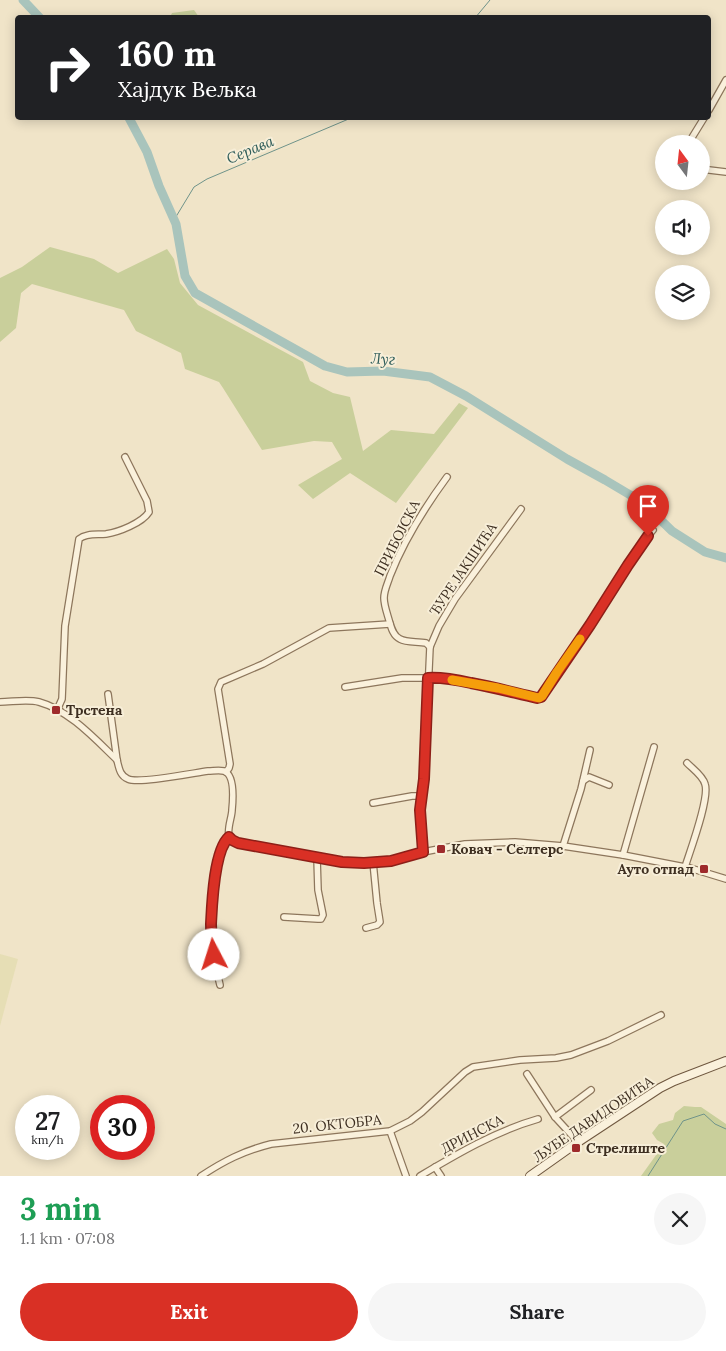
<!DOCTYPE html>
<html lang="en">
<head>
<meta charset="utf-8">
<style>
  :root { --surface:#fff; --page:#f6f6f6; --text:#202124; --muted:#757577; --accent:#d93025 }
  body { margin:0; font-family:Lora,serif; background:var(--page); color:var(--text); height:100vh; display:flex; flex-direction:column; font-size:19px; white-space:nowrap }
  * { box-sizing:border-box; margin:0 }
  p { font-size:16px; color:var(--muted) }
  .icon { flex:none; width:28px; height:28px; fill:none; stroke:currentColor; stroke-width:2; stroke-linecap:round; stroke-linejoin:round }
  .map { position:relative; height:1176px; overflow:hidden }
  .side { display:flex; flex-direction:column; background:var(--surface); flex:1 }
  .side>* { flex:none }
  .banner { position:absolute; left:15px; top:15px; width:696px; height:105px; border-radius:5px; box-shadow:0 2px 12px #0003; background:#202124; color:#fff; overflow:hidden }
  .needle { width:32px; rotate:345deg }
  .buttons { position:absolute; left:655px; top:135px; display:grid; gap:10px }
  .buttons a { display:grid; place-items:center; width:55px; height:55px; border-radius:50%; background:var(--surface); box-shadow:0 2px 12px #0003; font-size:25px }
  .speed { position:absolute; left:15px; top:1095px; display:flex; gap:10px; font-size:25px; font-weight:700; text-align:center }
  .speed>* { display:grid; place-content:center; width:65px; height:65px; border-radius:50%; background:var(--surface); box-shadow:0 2px 12px #0003; line-height:1 }
  .speed small { font-size:12px; font-weight:400 }
  .speed .limit { border:8px solid #d22; background:#fff; color:#111 }
  .pin { position:absolute; display:grid; place-items:center; width:42px; height:42px; color:#fff; margin:-51px -21px; border-radius:50% 50% 50% 0; rotate:-45deg; box-shadow:0 0 5px #0007 }
  .pin .icon { rotate:45deg }
  .me { position:absolute; width:55px; margin:-28px; rotate:355deg; stroke-linejoin:round; filter:drop-shadow(0 0 4px #0008) }
  .turn { display:flex; align-items:center; gap:18px; height:105px; padding:0 20px; font-size:22px }
  .turn .icon { width:65px; height:65px; stroke-width:2.5 }
  .turn b { display:block; font-size:35px; line-height:42px }
  .round { display:grid; place-items:center; flex:none; width:52px; height:52px; border-radius:26px; background:var(--page) }
  .summary { display:flex; align-items:center; justify-content:space-between; height:85px; padding:0 20px }
  h1 { font-size:30px; font-weight:700; line-height:38px; color:#1e9e55 }
  .primary-button { display:flex; gap:10px; margin-top:auto; padding:10px 20px }
  .primary-button a { flex:1; height:58px; border-radius:30px; background:var(--accent); color:#fff; font-size:20px; font-weight:700; line-height:58px; text-align:center }
  .primary-button a+a { background:var(--page); color:var(--text) }
  .map>svg:first-child { display:block }
  .farmland { fill:#e6deb5 }
  .green { fill:#c9cf9b }
  .lines { fill:none; stroke-linecap:round; stroke-linejoin:round }
  .stream { stroke:#6f938a; stroke-width:1 }
  .river { stroke:#a9c4bc; stroke-width:9 }
  .minor-casing { stroke:#8d765c; stroke-width:8 }
  .secondary-casing { stroke:#6f573f; stroke-width:10 }
  .minor { stroke:#faf1dc; stroke-width:5.5 }
  .secondary { stroke:#faf1dc; stroke-width:8 }
  .route-casing { stroke:#8d1f18; stroke-width:12 }
  .route { stroke:#d93025; stroke-width:9 }
  .slow { stroke:#f59e0b; stroke-width:9 }
  .poi-dot { fill:#9e2a2b; stroke:#f7eed8; stroke-width:2 }
  .labels { text-anchor:middle; stroke-width:4; stroke-linejoin:round; paint-order:stroke }
  .street-label { font-size:14px; fill:#3d2e20; stroke:#f7eed8 }
  .poi-label { font-size:14px; font-weight:bold; fill:#3d2e20; stroke:#f7eed8; text-anchor:start }
  .water-label { font-size:15px; font-style:italic; fill:#2f5d5a; stroke:#f7eed8 }
</style>
</head>
<body>
<div class="map">
<svg width="726" height="1176" viewBox="0 0 726 1176">
  <rect width="100%" height="100%" fill="#f0e4c8"/>
  <polygon class="farmland" points="0,954 18,959 0,1026"/>
  <g class="green">
    <polygon points="194,10 199,17 170,17 172,13"/>
    <polygon points="50,247 94,259 118,273 167,249 174,259 180,283 198,305 303,362 310,381 333,393 350,397 363,451 391,430 434,434 459,403 468,408 396,503 350,473 313,499 298,485 342,459 332,442 314,441 262,450 223,388 219,382 185,369 181,353 136,331 124,310 32,284 21,293 16,328 0,342 0,278 22,267"/>
    <polygon points="684,1106 695,1107 701,1107 726,1124 726,1176 641,1176 664,1144 657,1140 652,1133 659,1124 673,1120 675,1113"/>
  </g>
  <g class="lines">
    <g class="stream">
      <polyline points="475,18 490,0"/>
      <polyline points="174,220 194,187 207,179 351,118"/>
      <polyline points="648,1176 683,1121 704,1114 715,1124 726,1129"/>
    </g>
    <g class="river">
      <polyline points="23,0 40,18"/>
      <polyline points="129,118 147,152 159,186 176,224 185,276 195,293 325,366 347,372 383,371 430,377 466,396 567,459 605,480 642,502 672,531 705,552 726,558"/>
    </g>
    <g class="minor-casing">
      <g id="minor">
        <polyline points="709,110 726,80"/>
        <polyline points="688,144 704,118"/>
        <polyline points="701,169 726,172"/>
        <path d="M430,647l-4,-4c-8,-2 -19,0 -26,-4 -7,-3 -9,-12 -11,-19 -2,-7 -5,-15 -5,-22 0,-8 4,-15 6,-22 14,-36 35,-69 57,-99"/>
        <path d="M345,687l57,-9h34l26,3 77,17 3,-2c18,-29 38,-57 57,-86 17,-27 33,-55 54,-80"/>
        <path d="M108,694l9,66c2,8 3,16 11,19 11,5 65,-6 80,-8 5,0 11,-1 16,0 11,4 9,29 8,39 0,7 -5,18 -3,26 1,4 5,6 8,7l67,13 38,6 22,1 27,-2 32,-9 42,-8 50,-2 48,4 60,9 67,13 36,11"/>
        <path d="M0,702c12,0 27,-3 39,0 30,8 57,38 78,58"/>
        <path d="M57,710l5,-11 3,-73 14,-87c7,-6 18,-4 27,-5 13,-2 36,-11 43,-22l-2,-11 -22,-44"/>
        <polyline points="226,772 229,768 230,764 218,689 221,682 263,664 329,628 390,624"/>
        <polyline points="583,781 589,777 609,785"/>
        <polyline points="373,803 412,796 422,796"/>
        <polyline points="563,846 581,789 590,750"/>
        <polyline points="423,852 420,810 424,779 430,647 439,626 455,599 521,509"/>
        <polyline points="623,855 654,747"/>
        <path d="M685,867c5,-16 25,-69 20,-83 -2,-8 -12,-15 -18,-21"/>
        <polyline points="284,917 318,919 321,919 323,915 318,890 317,858"/>
        <polyline points="366,928 377,925 380,922 377,903 373,862"/>
        <path d="M220,985c-5,-19 -8,-38 -8,-58 -1,-19 3,-78 17,-90"/>
        <polyline points="527,1074 555,1117 578,1142"/>
        <polyline points="555,1117 591,1090"/>
        <polyline points="390,1131 406,1176"/>
        <polyline points="435,1167 441,1176"/>
        <path d="M201,1176c23,-15 42,-25 70,-32l119,-13 20,-10 12,-9 43,-40 8,-5 47,-7 36,-2 15,-3 37,-14 53,-26"/>
        <path d="M420,1176c37,-22 76,-45 118,-57"/>
      </g>
    </g>
    <g class="secondary-casing">
      <polyline id="secondary" points="530,1176 578,1142 660,1088 674,1081 726,1061"/>
    </g>
    <use href="#minor" class="minor"/>
    <use href="#secondary" class="secondary"/>
  </g>
  <g class="lines">
    <g class="route-casing">
      <path id="route" d="M214,955c-1,-10 -3,-21 -3,-31 1,-20 3,-74 18,-87l3,3 6,3 104,19 22,1 27,-2 32,-9 -3,-42 4,-31 4,-101c14,-1 29,2 43,5 22,4 44,10 66,15l4,-1 49,-72 38,-60 20,-29"/>
    </g>
    <use href="#route" class="route"/>
    <polyline class="slow" points="452,680 498,688 539,698 542,696 557,672 580,639"/>
  </g>
  <g class="poi-dot">
    <rect x="51" y="705" width="10" height="10" rx="2.5"/>
    <rect x="436" y="844" width="10" height="10" rx="2.5"/>
    <rect x="699" y="864" width="10" height="10" rx="2.5"/>
    <rect x="571" y="1143" width="10" height="10" rx="2.5"/>
  </g>
  <g class="labels">
    <g class="street-label">
      <text transform="translate(397 538) rotate(-63)" y="5">ПРИБОЈСКА</text>
      <text transform="translate(463 569) rotate(-56)" y="5">ЂУРЕ ЈАКШИЋА</text>
      <text transform="translate(593 1119) rotate(-34)" y="5">ЉУБЕ ДАВИДОВИЋА</text>
      <text transform="translate(337 1124) rotate(-6)" y="5">20. ОКТОБРА</text>
      <text transform="translate(472 1134) rotate(-27)" y="5">ДРИНСКА</text>
    </g>
    <g class="poi-label">
      <text x="66" y="715">Трстена</text>
      <text x="451" y="854">Ковач - Селтерс</text>
      <text x="694" y="874" text-anchor="end">Ауто отпад</text>
      <text x="586" y="1153">Стрелиште</text>
    </g>
    <g class="water-label">
      <text transform="translate(250 150) rotate(-23)" y="5">Серава</text>
      <text transform="translate(383 359) rotate(3)" y="5">Луг</text>
    </g>
  </g>
</svg>
<div class="buttons">
<a><svg class="needle" viewBox="-14 -14 28 28"><path d="M0-13l5 13h-10z" fill="#e53935"/><path d="M0 13l5-13h-10z" fill="#757577"/></svg></a>
<a><svg class="icon" aria-label="sound" viewBox="0 0 24 24"><path d="M4 9h4l5-4v14l-5-4H4zM17 9q2 3 0 6"/></svg></a>
<a><svg class="icon" aria-label="layers" viewBox="0 0 24 24"><path d="M12 4l9 5-9 5-9-5zM3 14l9 5 9-5"/></svg></a>
</div>
<div class="speed"><div>27<small>km/h</small></div><div class="limit">30</div></div>
<div class="pin" style="left:648px;top:536px;background:#d93025"><svg class="icon" aria-label="arrive" viewBox="0 0 24 24"><path d="M6 21V4h12l-3 4 3 4H6"/></svg></div>
<svg class="me" style="left:214px;top:955px" viewBox="-20 -20 40 40"><circle r="19" fill="#fff"/><path d="M0-13L10 11 0 6-10 11z" fill="#d93025"/></svg>
<div class="banner">
<div class="turn"><svg class="icon" aria-label="right" viewBox="0 0 24 24"><path d="M7 20v-9h11M14 6l5 5-5 5"/></svg><div><b>160 m</b>Хајдук Вељка</div></div>
</div>
</div>
<section class="side">
<div class="summary"><div><h1>3 min</h1><p>1.1 km · 07:08</p></div><a class="round"><svg class="icon" aria-label="close" viewBox="0 0 24 24"><path d="M6 6l12 12M18 6L6 18"/></svg></a></div>
<div class="primary-button"><a>Exit</a><a>Share</a></div>
</section>
</body>
</html>
